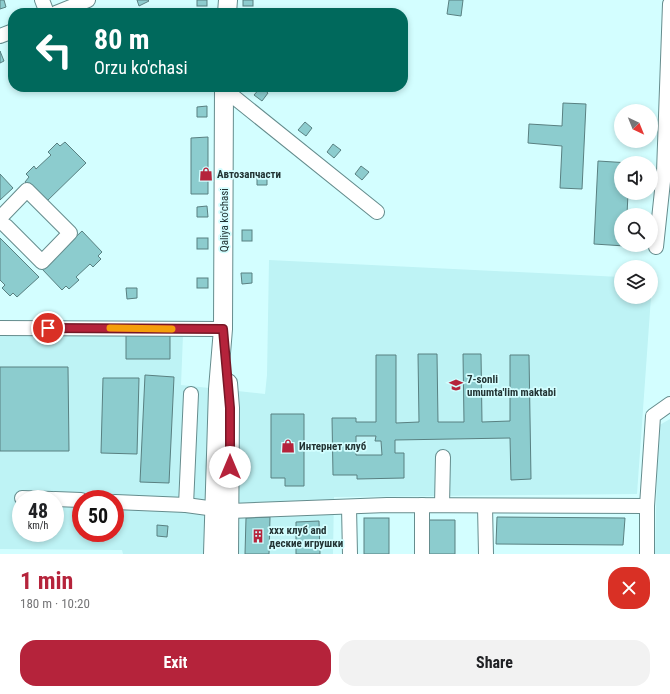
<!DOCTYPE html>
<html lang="en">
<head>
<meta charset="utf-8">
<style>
  :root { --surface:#fff; --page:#f2f2f2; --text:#202124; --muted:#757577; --accent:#b5233b }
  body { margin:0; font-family:"Roboto Condensed",sans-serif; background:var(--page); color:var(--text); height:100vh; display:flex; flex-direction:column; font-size:15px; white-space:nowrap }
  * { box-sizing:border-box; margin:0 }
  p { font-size:13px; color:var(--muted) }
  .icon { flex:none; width:22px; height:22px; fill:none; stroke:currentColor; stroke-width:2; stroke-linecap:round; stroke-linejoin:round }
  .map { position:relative; height:554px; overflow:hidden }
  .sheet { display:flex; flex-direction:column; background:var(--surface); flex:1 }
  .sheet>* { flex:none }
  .top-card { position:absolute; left:8px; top:8px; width:400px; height:84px; border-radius:16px; box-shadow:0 2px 6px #0003; background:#00695c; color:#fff; overflow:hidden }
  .needle { width:26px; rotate:137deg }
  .tools { position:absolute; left:614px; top:104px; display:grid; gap:8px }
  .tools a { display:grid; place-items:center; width:44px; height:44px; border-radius:50%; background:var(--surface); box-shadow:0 2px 6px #0003; font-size:20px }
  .speed { position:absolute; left:12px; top:490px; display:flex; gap:8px; font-size:20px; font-weight:700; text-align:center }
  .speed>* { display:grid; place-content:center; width:52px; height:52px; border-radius:50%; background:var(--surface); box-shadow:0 2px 6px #0003; line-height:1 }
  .speed small { font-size:10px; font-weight:400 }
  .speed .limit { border:6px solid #d22; background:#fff; color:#111 }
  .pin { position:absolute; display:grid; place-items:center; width:34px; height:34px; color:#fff; margin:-17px; border:2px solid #fff; border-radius:50%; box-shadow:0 1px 4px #0007 }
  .me { position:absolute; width:44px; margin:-22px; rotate:0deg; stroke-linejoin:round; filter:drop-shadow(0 0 3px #0008) }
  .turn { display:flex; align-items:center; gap:14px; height:84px; padding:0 20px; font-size:18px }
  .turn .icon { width:52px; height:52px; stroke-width:2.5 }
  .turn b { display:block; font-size:28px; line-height:34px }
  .round { display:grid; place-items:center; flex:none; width:42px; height:42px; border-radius:16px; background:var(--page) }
  .overview { display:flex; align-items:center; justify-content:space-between; height:68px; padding:0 20px }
  h1 { font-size:24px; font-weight:700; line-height:30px; color:var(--accent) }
  .cta { display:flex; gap:8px; margin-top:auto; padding:8px 20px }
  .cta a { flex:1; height:46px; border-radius:16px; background:var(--accent); color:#fff; font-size:16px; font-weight:700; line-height:46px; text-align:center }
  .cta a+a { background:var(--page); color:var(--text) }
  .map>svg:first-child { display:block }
  .built { fill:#bef3f5; fill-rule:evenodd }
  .building { fill:#8cccce; stroke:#598081; fill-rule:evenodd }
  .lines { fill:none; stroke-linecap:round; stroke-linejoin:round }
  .minor-casing { stroke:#658c8d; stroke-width:16 }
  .major-casing { stroke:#658c8d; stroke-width:20 }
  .minor { stroke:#fff; stroke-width:14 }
  .major { stroke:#fff; stroke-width:18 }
  .route-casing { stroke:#761726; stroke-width:10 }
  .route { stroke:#b5233b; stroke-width:7 }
  .slow { stroke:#f59e0b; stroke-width:7 }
  .labels { text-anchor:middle; stroke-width:3.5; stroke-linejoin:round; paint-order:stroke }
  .poi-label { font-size:11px; font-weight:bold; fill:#233434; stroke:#d3feff; text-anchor:start }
  .street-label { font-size:11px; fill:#233434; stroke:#d3feff }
</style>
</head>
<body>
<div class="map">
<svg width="670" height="554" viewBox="0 0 670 554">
  <rect width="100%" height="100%" fill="#d3feff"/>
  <g class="built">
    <path d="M269,260l352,17v20h30l-14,197 -303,3 -1,57h-210l-1,-4 -122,-1v-215l183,1 -2,50 84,9 2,-19zM21,499h34v34h-34zM81,499h34v34h-34z"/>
    <polygon points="670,419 670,554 655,554 658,426"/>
  </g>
  <g class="building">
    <polygon points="0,0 4,0 6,7 0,9"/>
    <polygon points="137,0 148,0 149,1 139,6"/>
    <rect x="197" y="0" width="10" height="6"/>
    <rect x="243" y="0" width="10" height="6"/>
    <polygon points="449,0 463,0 461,16 447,14"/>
    <polygon points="0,51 4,61 0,63"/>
    <polygon points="261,87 268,93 262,101 254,95"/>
    <polygon points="563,103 586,104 582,189 560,188 562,146 528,143 529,124 562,126"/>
    <polygon points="207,106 207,117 197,117 197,107"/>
    <polygon points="305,122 312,128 306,136 298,130"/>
    <polygon points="208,137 208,194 191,194 191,138"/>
    <polygon points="65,142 86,163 46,202 25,182 29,177 26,174 34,166 36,169 51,155 48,152 57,143 60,146"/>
    <polygon points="333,144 341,150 334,158 327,152"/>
    <polygon points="598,161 630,163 621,163 621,193 628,193 627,215 621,215 621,245 625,245 625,246 594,244"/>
    <polygon points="361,166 369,172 362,180 355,174"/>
    <polygon points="0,174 13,188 0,200"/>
    <polygon points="267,174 267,185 257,185 257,175"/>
    <polygon points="207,206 208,217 197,217 197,207"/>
    <rect x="242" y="230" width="10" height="11"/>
    <polygon points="82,231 102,252 98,256 101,259 93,267 90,264 76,277 79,280 69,289 66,286 62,290 42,269"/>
    <polygon points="0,238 39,277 17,297 13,293 10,296 2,288 5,285 0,280"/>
    <rect x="197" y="238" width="11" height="11"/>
    <polygon points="241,273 252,273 252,283 242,284"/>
    <rect x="197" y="278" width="11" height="10"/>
    <polygon points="126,288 137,288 137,298 127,299"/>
    <polygon points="126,333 170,334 170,359 126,359"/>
    <path d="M418,354h19l1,68h26l-1,-68h18l1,68 28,-1v-66h19l2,124 -20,1 -1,-42 -115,2v13h9v25l-47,1v-4h-24l-1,-57h24v4h20v-67h20v68l23,-1zM356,436h20l-1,5h6l1,14h-26z"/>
    <polygon points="0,367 68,367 69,451 0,451"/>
    <polygon points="145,375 174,377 169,483 140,482"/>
    <polygon points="103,378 139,378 137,454 101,453"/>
    <polygon points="271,414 304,414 304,486 285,486 285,478 271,478"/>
    <polygon points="270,517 269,554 245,554 246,518"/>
    <polygon points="497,517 625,518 623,545 496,544"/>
    <rect x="364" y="518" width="25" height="36"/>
    <polygon points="429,520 455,520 455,554 428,554"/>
    <polygon points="319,521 320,554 296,554 296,522"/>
    <polygon points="157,525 168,526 167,537 157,536"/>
  </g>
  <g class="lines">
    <g class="minor-casing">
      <g id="minor">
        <polyline points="42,0 47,13"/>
        <polyline points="56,13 88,0"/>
        <polyline points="0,36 13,31"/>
        <polyline points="224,89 377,212"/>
        <polyline points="0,218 27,190 70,233 42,262 6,226"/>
        <polyline points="656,247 664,172 670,4"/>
        <polyline points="0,328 223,329"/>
        <polyline points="22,498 52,499"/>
        <polyline points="55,499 81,500"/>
        <polyline points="115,502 186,505 230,511 387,505 647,506 653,416 670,404"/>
        <polyline points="186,505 191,394"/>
        <polyline points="442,505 443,457"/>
        <polyline points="485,506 486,554"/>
        <polyline points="349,507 350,554"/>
        <polyline points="422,554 422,505"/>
        <polyline points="647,554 647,506"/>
      </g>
    </g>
    <g class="major-casing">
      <g id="major">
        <polyline points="227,13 228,0"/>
        <polyline points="228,383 230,408 229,554"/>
        <polyline points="213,554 218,389 223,329 224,87"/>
      </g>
    </g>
    <use href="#minor" class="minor"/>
    <use href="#major" class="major"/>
  </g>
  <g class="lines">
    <g class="route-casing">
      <polyline id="route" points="48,328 223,329 230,408 230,467"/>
    </g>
    <use href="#route" class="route"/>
    <polyline class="slow" points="110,328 172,329"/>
  </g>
  <defs>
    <g id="shop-bare" transform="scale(1.08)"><path d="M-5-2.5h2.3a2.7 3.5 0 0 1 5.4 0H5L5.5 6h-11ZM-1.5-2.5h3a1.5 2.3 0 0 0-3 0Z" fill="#b5233b" stroke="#d3feff" stroke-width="2.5" paint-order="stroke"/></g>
    <g id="school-bare" transform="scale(1.08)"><path d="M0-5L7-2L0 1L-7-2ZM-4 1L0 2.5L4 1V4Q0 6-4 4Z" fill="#b5233b" stroke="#d3feff" stroke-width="2.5" paint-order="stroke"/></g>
    <g id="building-bare" transform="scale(1.08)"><path d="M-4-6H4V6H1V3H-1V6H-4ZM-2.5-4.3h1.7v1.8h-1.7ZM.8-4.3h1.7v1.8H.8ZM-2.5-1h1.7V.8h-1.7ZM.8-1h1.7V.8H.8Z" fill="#b5233b" stroke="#d3feff" stroke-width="2.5" paint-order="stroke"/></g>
  </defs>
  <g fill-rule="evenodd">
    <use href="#shop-bare" x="206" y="174"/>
    <use href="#school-bare" x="456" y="385"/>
    <use href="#shop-bare" x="288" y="446"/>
    <use href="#building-bare" x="258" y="536"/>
  </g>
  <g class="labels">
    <g class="poi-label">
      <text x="217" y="178">Автозапчасти</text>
      <text x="467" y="383">7-sonli<tspan x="467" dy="13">umumta'lim maktabi</tspan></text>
      <text x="299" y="450">Интернет клуб</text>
      <text x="269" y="534">ххх клуб and<tspan x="269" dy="13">деские игрушки</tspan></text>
    </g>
    <g class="street-label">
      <text transform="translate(224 220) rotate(-90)" y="4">Qaliya ko'chasi</text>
    </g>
  </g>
</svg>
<div class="tools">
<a><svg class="needle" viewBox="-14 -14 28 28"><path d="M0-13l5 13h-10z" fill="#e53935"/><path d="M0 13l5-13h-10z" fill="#757577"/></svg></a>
<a><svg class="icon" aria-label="sound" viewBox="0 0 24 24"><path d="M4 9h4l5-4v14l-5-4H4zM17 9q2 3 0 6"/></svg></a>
<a><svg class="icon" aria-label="search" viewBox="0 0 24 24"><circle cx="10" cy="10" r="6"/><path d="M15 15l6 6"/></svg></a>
<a><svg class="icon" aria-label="layers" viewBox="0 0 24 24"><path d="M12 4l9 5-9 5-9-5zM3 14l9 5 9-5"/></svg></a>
</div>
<div class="speed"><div>48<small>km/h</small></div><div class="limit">50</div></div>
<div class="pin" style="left:48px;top:328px;background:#d93025"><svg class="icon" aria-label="arrive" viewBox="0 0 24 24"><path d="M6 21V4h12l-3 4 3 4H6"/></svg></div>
<svg class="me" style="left:230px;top:467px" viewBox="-20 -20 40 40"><circle r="19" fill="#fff"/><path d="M0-13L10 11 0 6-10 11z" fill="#b5233b"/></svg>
<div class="top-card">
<div class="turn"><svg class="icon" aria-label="left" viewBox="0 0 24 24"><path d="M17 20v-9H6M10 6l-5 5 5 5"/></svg><div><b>80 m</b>Orzu ko'chasi</div></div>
</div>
</div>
<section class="sheet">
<div class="overview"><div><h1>1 min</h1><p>180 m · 10:20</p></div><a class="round" style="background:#d93025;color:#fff"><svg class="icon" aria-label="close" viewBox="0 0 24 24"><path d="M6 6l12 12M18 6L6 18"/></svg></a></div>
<div class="cta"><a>Exit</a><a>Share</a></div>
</section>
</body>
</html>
